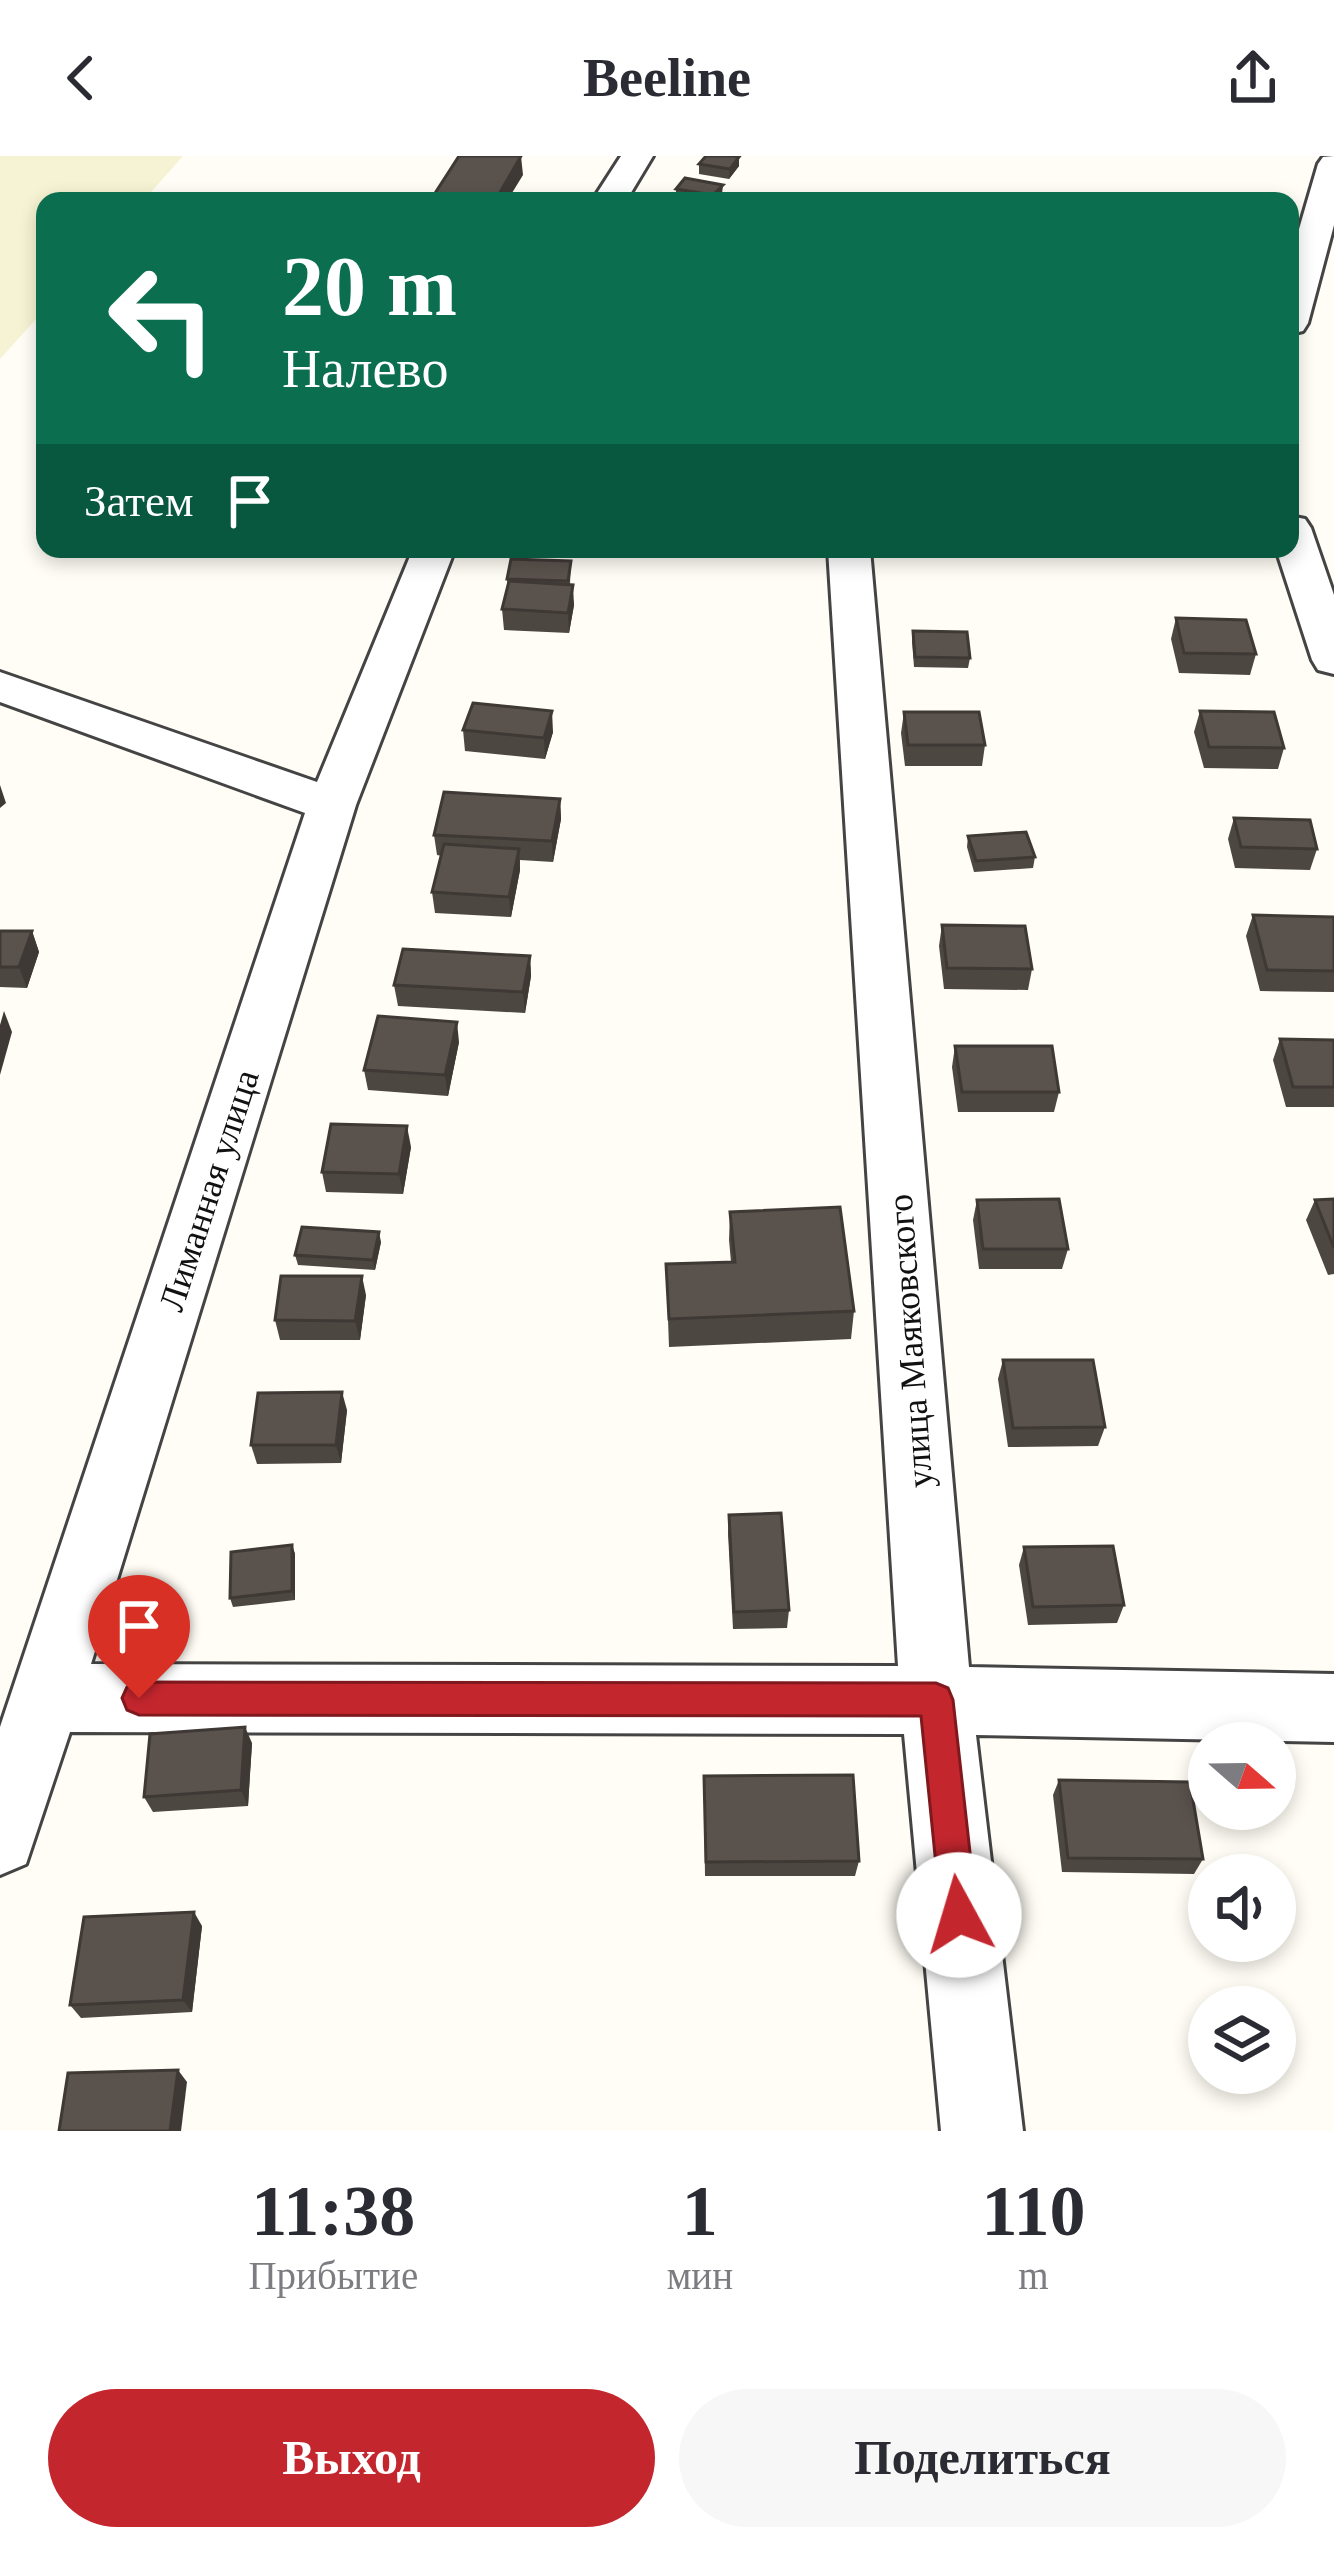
<!DOCTYPE html>
<html lang="ru">
<head>
<meta charset="utf-8">
<style>
  :root { --surface:#fff; --page:#f7f7f7; --text:#2b2b33; --muted:#7c7c81; --accent:#c4262e }
  body { margin:0; font-family:Georgia,serif; background:var(--page); color:var(--text); height:100vh; display:flex; flex-direction:column; font-size:45px; white-space:nowrap }
  * { box-sizing:border-box; margin:0 }
  p { font-size:39px; color:var(--muted) }
  .icon { flex:none; width:66px; height:66px; fill:none; stroke:currentColor; stroke-width:2; stroke-linecap:round; stroke-linejoin:round }
  .map { position:relative; height:1975px; overflow:hidden }
  .drawer { display:flex; flex-direction:column; background:var(--surface); flex:1 }
  .drawer>* { flex:none }
  .guide { position:absolute; left:36px; top:36px; width:1263px; height:366px; border-radius:24px; box-shadow:0 6px 18px #0003; background:#0b6e4f; color:#fff; overflow:hidden }
  .needle { width:78px; rotate:110deg }
  .fabs { position:absolute; left:1188px; top:1566px; display:grid; gap:24px }
  .fabs a { display:grid; place-items:center; width:108px; height:108px; border-radius:50%; background:var(--surface); box-shadow:0 6px 18px #0003; font-size:60px }
  .pin { position:absolute; display:grid; place-items:center; width:102px; height:102px; color:#fff; margin:-123px -51px; border-radius:50% 50% 50% 0; rotate:-45deg; box-shadow:0 0 12px #0007 }
  .pin .icon { rotate:45deg }
  .me { position:absolute; width:132px; margin:-66px; rotate:354deg; stroke-linejoin:round; filter:drop-shadow(0 0 9px #0008) }
  .turn { display:flex; align-items:center; gap:42px; height:252px; padding:0 48px; font-size:54px }
  .turn .icon { width:156px; height:156px; stroke-width:2.5 }
  .turn b { display:block; font-size:84px; line-height:102px }
  .then { display:flex; align-items:center; height:114px; padding:0 48px; background:#0003; gap:24px; font-size:45px }
  .eta { display:flex; justify-content:space-evenly; align-items:center; height:204px; text-align:center }
  .eta b { font-size:72px; font-weight:800; line-height:84px }
  .button { display:flex; gap:24px; margin-top:auto; padding:24px 48px }
  .button a { flex:1; height:138px; border-radius:72px; background:var(--accent); color:#fff; font-size:48px; font-weight:800; line-height:138px; text-align:center }
  .button a+a { background:var(--page); color:var(--text) }
  header { display:flex; justify-content:space-between; align-items:center; height:156px; padding:0 48px; background:var(--surface); font-size:54px; font-weight:800 }
  .map>svg:first-child { display:block }
  .farmland { fill:#f6f3d4 }
  .lines { fill:none; stroke-linecap:round; stroke-linejoin:round }
  .minor-casing { stroke:#444; stroke-width:6 }
  .minor { fill:#fff; fill-rule:evenodd }
  .wall { fill:#4d4742 }
  .shaded-wall { fill:#3f3936 }
  .building { fill:#5a524d; stroke:#3f3936; stroke-width:3 }
  .route { fill:#c4262e; stroke:#7f191e; stroke-width:3 }
  .labels { text-anchor:middle; stroke-width:12; stroke-linejoin:round; paint-order:stroke }
  .street-label { font-size:36px; fill:#111; stroke:#fff }
</style>
</head>
<body>
<header><svg class="icon" aria-label="back" viewBox="0 0 24 24"><path d="M15 5l-7 7 7 7"/></svg>Beeline<svg class="icon" aria-label="share" viewBox="0 0 24 24"><path d="M12 15V3M7 8l5-5 5 5M5 13v7h14v-7"/></svg></header>
<div class="map">
<svg width="1334" height="1975" viewBox="0 0 1334 1975">
  <rect width="100%" height="100%" fill="#fffdf5"/>
  <polygon class="farmland" points="0,0 183,0 143,45 45,45 45,153 0,203"/>
  <g class="lines">
    <g class="minor-casing">
      <g id="minor">
        <polygon points="621,0 653,0 626,45 592,45"/>
        <polygon points="1334,0 1334,69 1308,167 1303,175 1290,178 1290,104 1318,8 1323,1"/>
        <polygon points="1290,360 1305,363 1311,372 1334,439 1334,518 1318,514 1312,504 1276,393 1290,393"/>
        <polygon points="413,393 455,393 356,649 91,1508 898,1510 828,393 870,393 969,1511 1334,1518 1334,1586 976,1579 1023,1975 941,1975 904,1578 70,1576 26,1708 0,1719 0,1571 305,657 0,546 0,516 317,626"/>
      </g>
    </g>
    <use href="#minor" class="minor"/>
  </g>
  <g class="wall">
    <polygon points="739,1 739,10 729,23 699,18 699,8"/>
    <polygon points="676,33 722,38 716,45 676,42"/>
    <polygon points="571,405 570,428 574,449 569,477 504,474 502,453 508,432 507,423"/>
    <polygon points="1176,462 1256,498 1250,519 1179,517 1171,483"/>
    <polygon points="913,475 970,502 968,512 914,511 912,485"/>
    <polygon points="1200,555 1284,592 1278,613 1204,612 1194,576"/>
    <polygon points="904,556 985,589 982,610 905,610 901,577"/>
    <polygon points="463,574 553,576 545,603 465,595"/>
    <polygon points="560,643 561,663 553,706 520,704 520,714 511,761 435,757 432,736 442,700 437,699 434,679"/>
    <polygon points="1234,662 1317,693 1310,714 1235,712 1228,683"/>
    <polygon points="968,680 1035,701 1033,712 974,716 967,691"/>
    <polygon points="1253,759 1334,761 1334,836 1260,835 1246,780"/>
    <polygon points="942,769 1032,813 1028,834 944,833 939,790"/>
    <polygon points="0,775 32,775 39,796 27,832 0,831"/>
    <polygon points="530,800 531,820 525,857 398,850 394,829"/>
    <polygon points="1280,883 1334,884 1334,951 1286,951 1273,904"/>
    <polygon points="459,886 448,940 368,934 364,914"/>
    <polygon points="955,890 1059,936 1054,956 958,956 952,911"/>
    <polygon points="411,991 403,1038 326,1036 322,1016"/>
    <polygon points="1334,1043 1334,1118 1328,1119 1306,1064 1315,1044"/>
    <polygon points="977,1044 1068,1093 1062,1113 979,1113 973,1064"/>
    <polygon points="730,1056 854,1155 851,1183 669,1191 666,1108 731,1106 729,1084"/>
    <polygon points="381,1086 375,1114 298,1109 295,1099"/>
    <polygon points="366,1139 360,1184 280,1184 275,1164"/>
    <polygon points="1003,1204 1105,1271 1098,1290 1008,1291 998,1223"/>
    <polygon points="347,1254 341,1307 257,1308 251,1289"/>
    <polygon points="729,1359 789,1454 787,1472 733,1473 728,1377"/>
    <polygon points="292,1389 295,1398 295,1444 233,1451 230,1442"/>
    <polygon points="1024,1391 1124,1449 1117,1467 1028,1469 1019,1409"/>
    <polygon points="252,1587 248,1650 153,1656 144,1641"/>
    <polygon points="1059,1624 1203,1703 1194,1718 1062,1716 1053,1639"/>
    <polygon points="704,1635 859,1705 855,1720 705,1720"/>
    <polygon points="202,1770 192,1856 81,1862 70,1849"/>
  </g>
  <g class="shaded-wall">
    <polygon points="521,0 523,19 507,45 495,45"/>
    <polygon points="739,1 739,10 729,23 730,13"/>
    <polygon points="723,29 722,38 716,45 713,45 713,39"/>
    <polygon points="573,429 574,449 569,477 568,457"/>
    <polygon points="552,555 553,576 545,603 544,582"/>
    <polygon points="0,629 6,647 0,652"/>
    <polygon points="560,643 561,663 553,706 552,685"/>
    <polygon points="519,693 520,714 511,761 509,741"/>
    <polygon points="32,775 39,796 27,832 19,811"/>
    <polygon points="530,800 531,820 525,857 523,836"/>
    <polygon points="4,855 12,876 0,919 0,869"/>
    <polygon points="457,866 459,886 448,940 445,919"/>
    <polygon points="407,970 411,991 403,1038 399,1018"/>
    <polygon points="379,1076 381,1086 375,1114 373,1104"/>
    <polygon points="362,1120 366,1139 360,1184 355,1165"/>
    <polygon points="342,1236 347,1254 341,1307 336,1289"/>
    <polygon points="292,1389 295,1398 295,1444 292,1435"/>
    <polygon points="245,1571 252,1587 248,1650 241,1634"/>
    <polygon points="194,1756 202,1770 192,1856 183,1844"/>
    <polygon points="178,1914 187,1926 181,1975 170,1975"/>
  </g>
  <g class="building">
    <polygon points="459,0 521,0 495,45 430,45"/>
    <polygon points="706,0 733,0 739,1 730,13 699,8"/>
    <polygon points="685,22 723,29 713,39 676,33"/>
    <polygon points="674,41 709,45 672,45"/>
    <polygon points="511,403 571,405 568,425 507,423"/>
    <polygon points="509,425 573,429 568,457 502,453"/>
    <polygon points="1176,462 1246,464 1256,498 1184,497"/>
    <polygon points="913,475 967,476 970,502 915,501"/>
    <polygon points="473,547 552,555 544,582 463,574"/>
    <polygon points="1200,555 1274,556 1284,592 1209,591"/>
    <polygon points="904,556 979,556 985,589 908,589"/>
    <polygon points="444,636 560,643 552,685 434,679"/>
    <polygon points="1234,662 1310,664 1317,693 1241,691"/>
    <polygon points="1026,676 1035,701 976,705 968,680"/>
    <polygon points="444,688 519,693 509,741 432,736"/>
    <polygon points="1253,759 1334,761 1334,815 1267,814"/>
    <polygon points="942,769 1025,770 1032,813 947,812"/>
    <polygon points="0,775 32,775 19,811 0,811"/>
    <polygon points="403,793 530,800 523,836 394,829"/>
    <polygon points="378,860 457,866 445,919 364,914"/>
    <polygon points="1280,883 1334,884 1334,931 1293,931"/>
    <polygon points="955,890 1052,890 1059,936 962,936"/>
    <polygon points="331,968 407,970 399,1018 322,1016"/>
    <polygon points="1059,1043 1068,1093 983,1093 977,1044"/>
    <polygon points="1334,1043 1334,1092 1315,1044"/>
    <polygon points="840,1051 854,1155 669,1163 666,1108 735,1106 730,1056"/>
    <polygon points="302,1071 379,1076 373,1104 295,1099"/>
    <polygon points="281,1120 362,1120 355,1165 275,1164"/>
    <polygon points="1003,1204 1093,1204 1105,1271 1013,1272"/>
    <polygon points="342,1236 336,1289 251,1289 258,1237"/>
    <polygon points="781,1357 789,1454 734,1456 729,1359"/>
    <polygon points="292,1389 292,1435 230,1442 231,1396"/>
    <polygon points="1113,1390 1124,1449 1033,1451 1024,1391"/>
    <polygon points="245,1571 241,1634 144,1641 150,1578"/>
    <polygon points="853,1619 859,1705 706,1706 704,1620"/>
    <polygon points="1059,1624 1190,1626 1203,1703 1068,1702"/>
    <polygon points="194,1756 183,1844 70,1849 84,1761"/>
    <polygon points="178,1914 170,1975 59,1975 68,1917"/>
  </g>
  <polygon class="route" points="139,1526 936,1527 948,1532 953,1544 977,1759 972,1772 959,1777 946,1772 941,1759 921,1560 139,1559 127,1554 122,1542 127,1531"/>
  <g class="labels">
    <g class="street-label">
      <text transform="translate(208 1034) rotate(-72)" y="13">Лиманная улица</text>
      <text transform="translate(909 1185) rotate(-94)" y="13">улица Маяковского</text>
    </g>
  </g>
</svg>
<div class="fabs">
<a><svg class="needle" viewBox="-14 -14 28 28"><path d="M0-13l5 13h-10z" fill="#e53935"/><path d="M0 13l5-13h-10z" fill="#7c7c81"/></svg></a>
<a><svg class="icon" aria-label="sound" viewBox="0 0 24 24"><path d="M4 9h4l5-4v14l-5-4H4zM17 9q2 3 0 6"/></svg></a>
<a><svg class="icon" aria-label="layers" viewBox="0 0 24 24"><path d="M12 4l9 5-9 5-9-5zM3 14l9 5 9-5"/></svg></a>
</div>
<div class="pin" style="left:139px;top:1542px;background:#d93025"><svg class="icon" aria-label="arrive" viewBox="0 0 24 24"><path d="M6 21V4h12l-3 4 3 4H6"/></svg></div>
<svg class="me" style="left:959px;top:1759px" viewBox="-20 -20 40 40"><circle r="19" fill="#fff"/><path d="M0-13L10 11 0 6-10 11z" fill="#c4262e"/></svg>
<div class="guide">
<div class="turn"><svg class="icon" aria-label="left" viewBox="0 0 24 24"><path d="M17 20v-9H6M10 6l-5 5 5 5"/></svg><div><b>20 m</b>Налево</div></div>
<div class="then">Затем<svg class="icon" aria-label="arrive" viewBox="0 0 24 24"><path d="M6 21V4h12l-3 4 3 4H6"/></svg></div>
</div>
</div>
<section class="drawer">
<div class="eta">
<div><b>11:38</b><p>Прибытие</p></div>
<div><b>1</b><p>мин</p></div>
<div><b>110</b><p>m</p></div>
</div>
<div class="button"><a>Выход</a><a>Поделиться</a></div>
</section>
</body>
</html>
